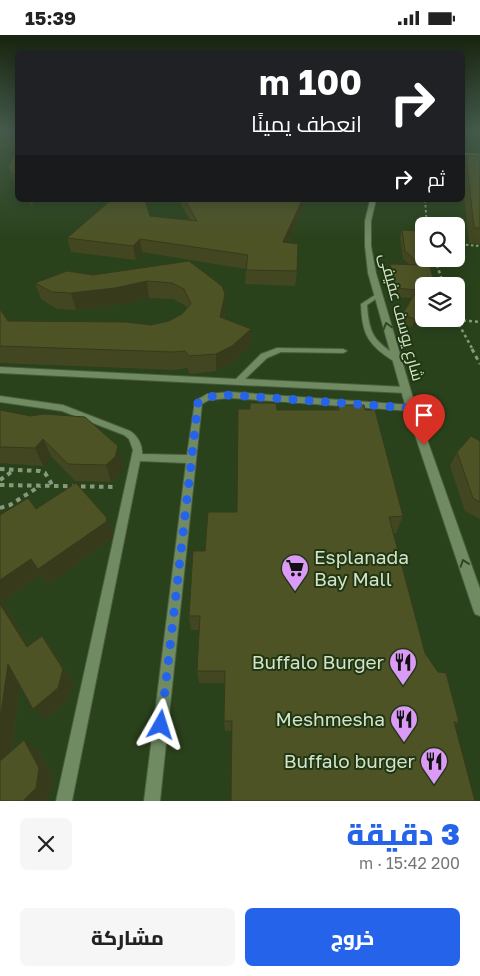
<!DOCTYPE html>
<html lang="ar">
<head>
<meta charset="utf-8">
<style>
  :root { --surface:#fff; --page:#f6f6f6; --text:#222; --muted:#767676; --accent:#2563eb }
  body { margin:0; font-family:"Golos Text",Cairo,sans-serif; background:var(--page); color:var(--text); direction:rtl; height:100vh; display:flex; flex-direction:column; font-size:19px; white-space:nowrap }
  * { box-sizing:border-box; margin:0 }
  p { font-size:16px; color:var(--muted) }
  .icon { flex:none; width:28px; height:28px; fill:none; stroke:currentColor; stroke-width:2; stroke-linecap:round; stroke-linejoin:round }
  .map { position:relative; height:766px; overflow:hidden; direction:ltr }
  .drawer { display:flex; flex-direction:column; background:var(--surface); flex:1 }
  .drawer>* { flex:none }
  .hud { position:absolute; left:15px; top:15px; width:450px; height:152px; border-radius:8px; box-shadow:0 2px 12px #0003; direction:rtl; background:#202124; color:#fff; overflow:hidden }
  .controls { position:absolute; left:415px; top:182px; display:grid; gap:10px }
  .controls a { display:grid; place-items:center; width:50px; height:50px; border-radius:8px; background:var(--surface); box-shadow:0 2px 12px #0003; font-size:25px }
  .pin { position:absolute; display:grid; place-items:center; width:42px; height:42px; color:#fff; margin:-51px -21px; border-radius:50% 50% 50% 0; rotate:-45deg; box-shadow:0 0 5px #0007 }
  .pin .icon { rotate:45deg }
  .me { position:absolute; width:55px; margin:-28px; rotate:6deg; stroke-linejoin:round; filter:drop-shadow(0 0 4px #0008) }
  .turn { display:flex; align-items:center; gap:18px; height:105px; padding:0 20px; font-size:22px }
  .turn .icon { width:65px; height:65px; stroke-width:2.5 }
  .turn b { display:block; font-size:35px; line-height:42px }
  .then { display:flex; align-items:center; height:48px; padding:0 20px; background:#0003; gap:10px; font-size:19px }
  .round { display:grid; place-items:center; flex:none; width:52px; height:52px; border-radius:8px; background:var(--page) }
  .head { display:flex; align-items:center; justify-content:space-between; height:85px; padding:0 20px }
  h1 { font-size:30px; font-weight:800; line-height:38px; color:var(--accent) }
  .primary-button { display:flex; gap:10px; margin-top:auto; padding:10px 20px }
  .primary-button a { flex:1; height:58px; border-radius:8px; background:var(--accent); color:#fff; font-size:20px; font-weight:800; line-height:58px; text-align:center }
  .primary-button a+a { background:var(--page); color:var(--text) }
  .status { display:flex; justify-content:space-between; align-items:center; height:35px; padding:0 25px; background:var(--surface); direction:ltr }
  .status svg { height:14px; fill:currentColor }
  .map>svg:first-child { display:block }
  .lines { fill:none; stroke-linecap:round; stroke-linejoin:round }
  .service-casing { stroke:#495c3c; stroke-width:2 }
  .tertiary-casing { stroke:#495c3c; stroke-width:2 }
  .path-far3 { stroke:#879a7c; stroke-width:2; stroke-dasharray:2.5 2.5; stroke-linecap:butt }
  .path-far2 { stroke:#879a7c; stroke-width:2.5; stroke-dasharray:3 3; stroke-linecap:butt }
  .path-far1 { stroke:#879a7c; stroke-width:3; stroke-dasharray:4 4; stroke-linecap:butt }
  .path { stroke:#879a7c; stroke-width:4; stroke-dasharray:4.5 4.5; stroke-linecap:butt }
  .service { fill:#708b62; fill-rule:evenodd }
  .tertiary { fill:#708b62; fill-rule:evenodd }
  .wall { fill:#434721 }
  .shaded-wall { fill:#373a1b }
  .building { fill:#4e5326; stroke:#373a1b }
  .oneway { stroke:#304822 }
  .route { stroke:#2563eb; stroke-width:9; stroke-dasharray:0 16.2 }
  .labels { text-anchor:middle; stroke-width:4; stroke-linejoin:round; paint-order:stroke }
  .street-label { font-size:16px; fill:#d5e3cd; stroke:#203712 }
  .near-poi-label { font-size:19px; fill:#d5e3cd; stroke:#203712; text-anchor:end }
</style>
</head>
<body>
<div class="status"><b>15:39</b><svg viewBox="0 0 49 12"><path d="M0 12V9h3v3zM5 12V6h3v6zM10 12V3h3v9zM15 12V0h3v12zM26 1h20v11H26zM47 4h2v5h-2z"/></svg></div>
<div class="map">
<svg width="480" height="766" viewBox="0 0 480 766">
  <rect width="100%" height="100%" fill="#2a421c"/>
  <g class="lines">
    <g class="service-casing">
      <g id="service">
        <polygon points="462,118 480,120 480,122 462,120"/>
        <path d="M378,258l2,1v2l-13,9c2,31 8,36 33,53l1,2 -1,2c-6,0 -10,-3 -14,-6 -21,-15 -24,-27 -25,-52z"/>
        <polygon points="277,313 343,314 347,316 343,318 281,317 267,323 245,344 405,352 409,355 405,358 0,338 0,332 236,344 261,319"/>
        <path d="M230,357l181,13 4,3 -4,3 -181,-13 -21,2 -7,4 -42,397h-16l42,-338 -46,-2 -68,340h-16l77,-351 -4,-11 -5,-4 -62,-24 -62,-9v-6l63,9 67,26c7,4 13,14 12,23l45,1 8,-54 12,-7z"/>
      </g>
    </g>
    <g class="tertiary-casing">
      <polygon id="tertiary" points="370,165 376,165 371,186 371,211 376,238 416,373 480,554 480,581 475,579 473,574 406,373 368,238 365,211 365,186"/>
    </g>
    <g class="path-far3">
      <polyline points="425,165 427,191"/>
      <polyline points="456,209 480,211"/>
    </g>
    <g class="path-far2">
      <polyline points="435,224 444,251"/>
      <polyline points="456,284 473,315"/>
      <polyline points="457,285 480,287"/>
    </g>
    <polyline class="path-far1" points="472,314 480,329"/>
    <g class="path">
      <polyline points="0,434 39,436 45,438 53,451"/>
      <polyline points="0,445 14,435"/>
      <polyline points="0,450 117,452"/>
      <polyline points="0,473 10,470 40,451"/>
    </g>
    <use href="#service" class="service"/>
    <use href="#tertiary" class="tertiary"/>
  </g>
  <g class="wall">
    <polygon points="0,95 18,95 18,114 0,112"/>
    <polygon points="18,116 18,151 12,144 8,132"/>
    <polygon points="466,120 480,121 480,209 469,208 462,141 462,130"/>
    <polygon points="27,165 32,165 33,173"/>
    <polygon points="181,165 305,165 300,180 288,208 297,236 295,251 245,249 246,234 142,217 136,225 71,217 67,203 150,181 190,185 181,169"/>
    <polygon points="402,195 418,196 424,284 428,284 421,291 412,292 400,288 402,280 412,263 393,262 388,237 390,229 410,230 403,224 400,202"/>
    <polygon points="189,226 225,259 225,276 224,284 251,294 250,311 232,328 216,336 190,339 187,333 175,335 0,328 0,274 8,286 151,290 169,286 182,279 187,273 185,270 173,264 149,263 118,270 76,275 57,274 41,264 35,248 93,240"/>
    <polygon points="338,370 365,375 403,481 396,498 393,498 425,618 459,687 455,690 225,696 224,686 225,648 199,648 197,636 199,595 191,595 189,581 205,516 237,477 277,375 337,375"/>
    <polygon points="0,375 123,429 120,439 111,447 75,446 51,421 43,431 0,428"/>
    <polygon points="480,406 480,484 465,476 450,431 457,417"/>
    <polygon points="36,474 113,499 112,503 48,550 41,539 2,567 29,610 42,601 52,614 73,646 69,664 46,684 20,650 12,716 37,714 52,740 50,759 43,766 0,766 0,480"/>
  </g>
  <g class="shaded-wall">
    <polygon points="302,165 305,165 300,180 282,221 283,207"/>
    <polygon points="140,204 142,217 136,225 133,211"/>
    <polygon points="147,246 149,263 118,270 76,275 71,258"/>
    <polygon points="225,259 225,276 220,299 220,282"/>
    <polygon points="424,283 424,284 428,284 421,291 412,292 415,284"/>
    <polygon points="251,294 250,311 232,328 216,336 216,319"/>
    <polygon points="43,404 51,421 43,431 35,413"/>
    <polygon points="118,411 123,429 120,439 111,447 106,430"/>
    <polygon points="107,483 113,499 112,503 48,550 38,534"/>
    <polygon points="31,524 41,539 2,567 38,625 27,612 0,569 0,545"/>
    <polygon points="42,601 52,614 73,646 69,664 46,684 33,674"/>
    <polygon points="8,629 21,641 9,738 0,734 0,685"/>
    <polygon points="24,705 37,714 52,740 50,759 43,766 23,766"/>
  </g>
  <g class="building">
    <polygon points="0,95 18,95 18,104 0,102"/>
    <polygon points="18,116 18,145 8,132 15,118"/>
    <polygon points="466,120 480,121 480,193 474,193"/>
    <polygon points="111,165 145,165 150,181 197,186 185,165 302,165 283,207 298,209 297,236 246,235 248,220 140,204 133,211 67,203"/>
    <polygon points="402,195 418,196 424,219 424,224 425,224 426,231 430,231 435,251 424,251 424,283 415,284 402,280 417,255 396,253 390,229 421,230 405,216"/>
    <polygon points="189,226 222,251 225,259 220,282 251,294 232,311 216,319 189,321 185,316 173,317 0,311 0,274 8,286 125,287 151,290 169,286 182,279 191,269 184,254 172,248 147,246 115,253 71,258 52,257 35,248 67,236 93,240"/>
    <polygon points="250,368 276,368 277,375 339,375 338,370 364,370 365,375 375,375 403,481 389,482 425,618 438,637 446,638 459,687 454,687 475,766 231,766 232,686 224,686 225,636 197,636 200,581 189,581 193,516 205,516 208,477 237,477 238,374 250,374"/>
    <polygon points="0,375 31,381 44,379 85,382 118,411 115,422 106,430 68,429 43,404 35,413 0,412"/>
    <polygon points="471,401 480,406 480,467 473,463 457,417"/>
    <polygon points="76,448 107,483 106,487 38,534 31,524 0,545 0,480 28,463 36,474"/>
    <polygon points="0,569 27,612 42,601 63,634 58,653 33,674 8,629 0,685"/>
    <polygon points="24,705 39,733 36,753 23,766 0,766 0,726"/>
  </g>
  <defs><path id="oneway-chevron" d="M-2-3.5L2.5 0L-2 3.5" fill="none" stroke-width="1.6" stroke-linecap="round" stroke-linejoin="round" transform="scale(1.25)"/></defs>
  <g class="oneway">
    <use href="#oneway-chevron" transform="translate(387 291) rotate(-106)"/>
    <use href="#oneway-chevron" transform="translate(464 528) rotate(-109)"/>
  </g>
  <linearGradient id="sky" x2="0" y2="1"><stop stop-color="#17240f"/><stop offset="0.47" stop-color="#445a4b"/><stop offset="1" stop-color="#445a4b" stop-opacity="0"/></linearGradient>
  <rect width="480" height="202" fill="url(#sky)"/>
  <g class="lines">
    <polyline class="route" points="161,690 198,368 207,362 230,360 411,373 424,410"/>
  </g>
  <defs>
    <g id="supermarket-pin" transform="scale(1.4375)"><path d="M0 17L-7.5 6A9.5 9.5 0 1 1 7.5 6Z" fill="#da9af6" stroke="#203712"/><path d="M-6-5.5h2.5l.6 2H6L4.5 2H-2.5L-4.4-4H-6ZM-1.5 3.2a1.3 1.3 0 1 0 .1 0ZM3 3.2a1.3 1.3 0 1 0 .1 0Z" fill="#111"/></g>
    <g id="restaurant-pin" transform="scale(1.4375)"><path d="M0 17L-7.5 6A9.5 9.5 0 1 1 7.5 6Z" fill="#da9af6" stroke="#203712"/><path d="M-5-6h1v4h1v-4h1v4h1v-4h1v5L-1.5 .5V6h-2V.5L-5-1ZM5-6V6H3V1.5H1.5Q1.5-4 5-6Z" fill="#111"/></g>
  </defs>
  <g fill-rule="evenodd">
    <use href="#supermarket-pin" x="295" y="533"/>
    <use href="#restaurant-pin" x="403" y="627"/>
    <use href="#restaurant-pin" x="404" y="684"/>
    <use href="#restaurant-pin" x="434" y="726"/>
  </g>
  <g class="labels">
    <g class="street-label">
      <text transform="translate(402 282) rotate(75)" y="6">شارع يوسف عفيفى</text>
    </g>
    <g class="near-poi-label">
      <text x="314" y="529" text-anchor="start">Esplanada<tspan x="314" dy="22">Bay Mall</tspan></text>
      <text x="384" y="634">Buffalo Burger</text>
      <text x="385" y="691">Meshmesha</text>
      <text x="415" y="733">Buffalo burger</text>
    </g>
  </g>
</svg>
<div class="controls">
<a><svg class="icon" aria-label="search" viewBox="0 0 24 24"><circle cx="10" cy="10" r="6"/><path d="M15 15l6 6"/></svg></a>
<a><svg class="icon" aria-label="layers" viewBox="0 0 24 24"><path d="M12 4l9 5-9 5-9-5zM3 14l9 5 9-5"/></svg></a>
</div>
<div class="pin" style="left:424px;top:410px;background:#d93025"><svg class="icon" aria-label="arrive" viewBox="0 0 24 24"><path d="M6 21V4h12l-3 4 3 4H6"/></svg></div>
<svg class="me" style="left:161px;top:690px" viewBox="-20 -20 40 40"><path d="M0-17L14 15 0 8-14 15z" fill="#2563eb" stroke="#fff" stroke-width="4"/></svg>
<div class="hud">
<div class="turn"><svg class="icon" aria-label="right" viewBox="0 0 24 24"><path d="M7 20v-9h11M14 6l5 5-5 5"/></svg><div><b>100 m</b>انعطف يمينًا</div></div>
<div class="then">ثم<svg class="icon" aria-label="right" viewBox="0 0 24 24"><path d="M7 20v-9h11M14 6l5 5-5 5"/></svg></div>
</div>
</div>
<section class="drawer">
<div class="head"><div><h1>3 دقيقة</h1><p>200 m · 15:42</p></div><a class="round"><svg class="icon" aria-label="close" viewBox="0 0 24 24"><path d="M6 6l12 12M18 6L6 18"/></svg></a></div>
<div class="primary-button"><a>خروج</a><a>مشاركة</a></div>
</section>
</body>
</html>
